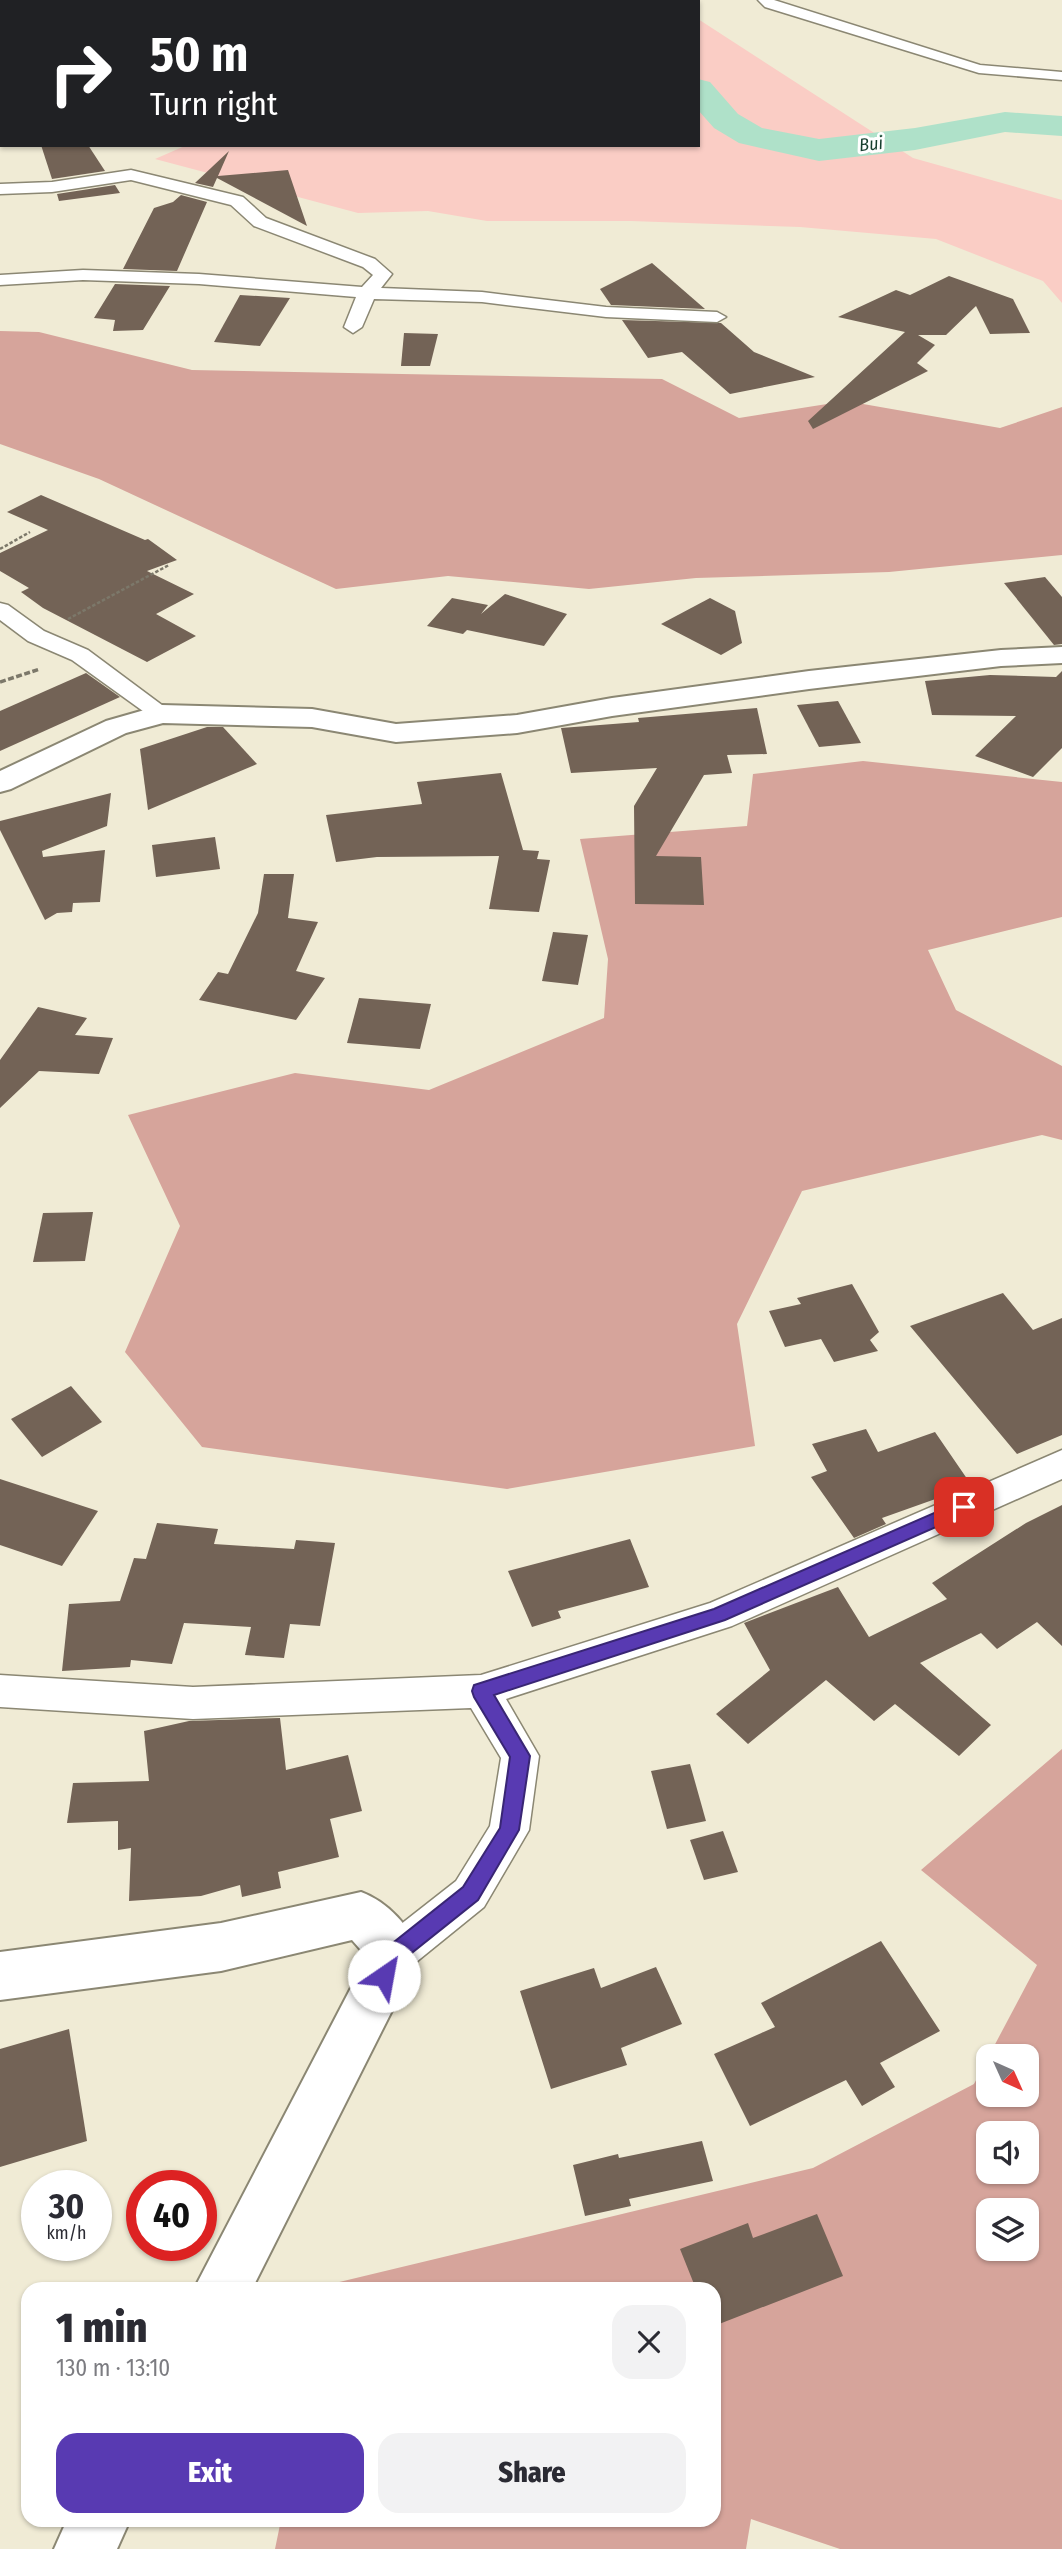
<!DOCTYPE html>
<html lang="en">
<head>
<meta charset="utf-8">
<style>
  :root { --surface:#fff; --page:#f2f2f3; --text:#2b2b33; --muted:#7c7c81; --accent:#583ab2 }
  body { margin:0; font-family:"Fira Sans Condensed",sans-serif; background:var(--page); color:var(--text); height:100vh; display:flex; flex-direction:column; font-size:26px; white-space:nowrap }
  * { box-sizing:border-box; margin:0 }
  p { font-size:23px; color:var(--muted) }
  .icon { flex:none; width:38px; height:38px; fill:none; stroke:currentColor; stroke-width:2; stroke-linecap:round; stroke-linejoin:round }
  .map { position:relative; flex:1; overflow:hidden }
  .details { position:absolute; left:21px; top:2282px; width:700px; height:245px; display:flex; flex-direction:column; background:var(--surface); border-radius:21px; box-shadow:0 2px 5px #0004 }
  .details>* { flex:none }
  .banner { position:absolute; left:0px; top:0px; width:700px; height:147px; box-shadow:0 2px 5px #0004; background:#202124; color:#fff; overflow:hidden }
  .needle { width:46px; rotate:135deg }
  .buttons { position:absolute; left:976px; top:2044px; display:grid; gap:14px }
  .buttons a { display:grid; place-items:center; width:63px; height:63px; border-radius:14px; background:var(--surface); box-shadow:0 2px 5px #0004; font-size:35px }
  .speed { position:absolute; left:21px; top:2170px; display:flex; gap:14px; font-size:35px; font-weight:700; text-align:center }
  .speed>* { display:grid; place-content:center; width:91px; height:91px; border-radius:50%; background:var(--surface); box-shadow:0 2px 5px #0004; line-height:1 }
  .speed small { font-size:18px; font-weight:400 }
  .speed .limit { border:10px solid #d22; background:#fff; color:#111 }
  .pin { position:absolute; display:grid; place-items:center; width:60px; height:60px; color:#fff; margin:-30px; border-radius:14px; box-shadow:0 4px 10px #0006 }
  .me { position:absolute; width:77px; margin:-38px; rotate:33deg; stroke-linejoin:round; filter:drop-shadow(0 0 5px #0008) }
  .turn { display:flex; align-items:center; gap:24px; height:147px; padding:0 35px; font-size:32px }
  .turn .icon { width:91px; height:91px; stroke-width:2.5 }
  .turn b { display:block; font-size:49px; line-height:60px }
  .round { display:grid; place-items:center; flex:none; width:74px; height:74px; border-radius:21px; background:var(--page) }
  .summary { display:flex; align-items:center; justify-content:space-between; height:119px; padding:0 35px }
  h1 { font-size:42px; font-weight:800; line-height:52px }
  .cta { display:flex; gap:14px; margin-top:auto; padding:14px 35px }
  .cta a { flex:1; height:80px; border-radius:21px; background:var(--accent); color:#fff; font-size:28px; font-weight:800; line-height:80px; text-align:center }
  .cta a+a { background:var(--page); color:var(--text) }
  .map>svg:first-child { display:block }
  .green { fill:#facdc5 }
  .forest { fill:#d6a49b; fill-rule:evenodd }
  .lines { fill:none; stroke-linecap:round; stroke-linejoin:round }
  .river { fill:#afe1c9; fill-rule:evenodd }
  .building { fill:#736356 }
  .minor-casing { stroke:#8b8773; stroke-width:3 }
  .tertiary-casing { stroke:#8b8773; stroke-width:4 }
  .path-far1 { stroke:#7c786a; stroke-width:2.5; stroke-dasharray:3.5 2; stroke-linecap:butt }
  .path { stroke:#7c786a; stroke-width:3.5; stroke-dasharray:6 2.5; stroke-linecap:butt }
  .minor { fill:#fff; fill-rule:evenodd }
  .tertiary { fill:#fff; fill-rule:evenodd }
  .route { fill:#583ab2; stroke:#392674; stroke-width:2 }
  .labels { text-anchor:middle; stroke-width:6; stroke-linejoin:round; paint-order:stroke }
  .far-water-label { font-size:18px; font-style:italic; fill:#163e2e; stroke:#fff }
</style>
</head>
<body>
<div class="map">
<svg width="1062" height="2549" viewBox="0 0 1062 2549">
  <rect width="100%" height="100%" fill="#f0ebd5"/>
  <g class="green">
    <polygon points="0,0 661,0 664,2 2,2 0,80"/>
    <polygon points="698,19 913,158 1062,200 1062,303 1043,281 936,239 800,227 631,221 487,221 428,211 358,213 155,159 187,145 698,145"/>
  </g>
  <g class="forest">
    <polygon points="0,331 39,332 192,370 662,379 739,418 846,401 1000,428 1062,407 1062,555 889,572 696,578 589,589 448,576 336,589 99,479 0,444"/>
    <polygon points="863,761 1062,782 1062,917 928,950 956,1010 1062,1066 1062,1140 1042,1135 802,1191 737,1324 755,1446 507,1489 202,1447 125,1352 180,1226 128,1115 295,1073 429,1090 604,1018 608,959 580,839 747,826 753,774"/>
    <path d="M1062,1749v800h-222l-89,-30 -5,30h-471l6,-29h433v-231h-384l1,-5 482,-116 161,-84 63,-119 -116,-95zM989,2056h38v39h-38zM989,2133h38v39h-38zM989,2210h38v39h-38z"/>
  </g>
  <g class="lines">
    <g class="river">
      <polygon points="646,0 678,0 679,2 647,2"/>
      <polygon points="698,79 710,82 738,114 762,128 819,139 915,128 1005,112 1062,116 1062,136 1005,132 915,150 819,161 739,143 714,128 698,110"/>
    </g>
  </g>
  <g class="building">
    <polygon points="41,145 88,145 105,171 52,179"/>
    <polygon points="229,151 218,176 288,170 307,226 217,178 213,187 195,183"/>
    <polygon points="115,185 120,193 59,201 57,194"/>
    <polygon points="181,195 207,202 177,271 123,269 154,208 173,202"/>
    <polygon points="652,263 705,309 611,305 600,289"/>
    <polygon points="949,276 1013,299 1030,333 990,334 976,306 946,335 918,335 935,345 917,363 928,371 813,429 808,421 905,332 838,317 896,290 910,295"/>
    <polygon points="115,284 170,286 143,330 113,331 115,320 94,318"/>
    <polygon points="240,295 290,298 260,346 214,342"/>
    <polygon points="622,320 721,323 754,352 815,377 730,394 682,352 648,358"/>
    <polygon points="404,333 438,334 430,366 401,366"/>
    <polygon points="41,495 145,540 148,539 177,560 147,571 194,594 156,614 196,636 147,662 43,608 21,592 29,588 0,571 0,553 48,530 7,512"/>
    <polygon points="1045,577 1062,597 1062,644 1054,645 1004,583"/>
    <polygon points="505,594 567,614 544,646 467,630 463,634 427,626 452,598 488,605 481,614"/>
    <polygon points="710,598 735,611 742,643 721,655 661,624"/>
    <polygon points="1062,671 1062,748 1033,777 975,756 1016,716 932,715 925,681 990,675 1056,677"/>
    <polygon points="86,673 120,697 0,751 0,711"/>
    <polygon points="838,701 861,743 819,747 797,705"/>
    <polygon points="757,708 767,754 727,755 732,773 704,775 656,856 701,857 704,905 635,904 634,806 657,768 571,773 561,728 639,722 638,718"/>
    <polygon points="207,727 223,727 257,764 148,810 140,749"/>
    <polygon points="501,773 523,850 539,851 537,859 550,860 539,912 489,909 499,856 377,857 336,862 326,815 422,804 417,782"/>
    <polygon points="111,793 107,826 42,851 43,857 105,850 100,902 73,903 72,912 57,913 45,920 0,830 0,821"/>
    <polygon points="215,837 220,869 156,877 152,845"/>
    <polygon points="264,874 294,874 288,918 318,922 296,971 325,978 296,1020 199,1000 218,972 228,974 258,913"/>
    <polygon points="553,932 588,935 578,985 542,981"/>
    <polygon points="359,998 431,1004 420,1049 347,1043"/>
    <polygon points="38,1007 87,1018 75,1035 113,1038 99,1074 39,1071 0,1108 0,1060"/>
    <polygon points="93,1212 85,1261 33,1262 43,1213"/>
    <polygon points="852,1284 879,1332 870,1340 878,1351 834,1362 821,1339 785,1347 769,1311 801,1304 797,1298"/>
    <polygon points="1003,1293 1033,1330 1062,1318 1062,1435 1017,1454 910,1326"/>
    <polygon points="71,1386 102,1422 42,1457 11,1419"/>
    <polygon points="866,1429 878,1452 935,1432 972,1486 882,1518 886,1524 854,1538 811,1477 827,1471 812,1444"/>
    <polygon points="0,1479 98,1511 62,1566 0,1545"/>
    <polygon points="1062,1505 1062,1646 1037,1622 997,1649 981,1633 920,1663 991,1725 959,1756 895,1704 874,1721 826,1680 748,1744 716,1714 770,1670 744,1623 838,1587 869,1637 947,1599 932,1583 1026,1523"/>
    <polygon points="157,1523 218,1529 214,1544 294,1549 296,1540 335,1543 320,1626 290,1624 284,1658 245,1655 251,1627 184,1623 172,1664 131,1660 130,1667 62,1671 69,1604 120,1601 134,1558 146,1559"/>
    <polygon points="630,1539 649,1587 558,1611 561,1618 532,1627 508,1571"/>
    <polygon points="280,1718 286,1770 348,1755 362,1811 330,1819 339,1857 278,1872 281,1888 242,1897 240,1885 201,1896 129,1901 131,1848 118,1850 118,1821 67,1823 73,1783 149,1781 144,1731 189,1721"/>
    <polygon points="690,1764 706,1821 667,1829 651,1771"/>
    <polygon points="723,1831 738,1872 704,1880 690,1840"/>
    <polygon points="881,1941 940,2031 880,2063 895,2087 862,2106 846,2080 750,2126 714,2054 775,2027 761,2003"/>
    <polygon points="656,1967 682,2024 621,2048 627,2065 551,2089 520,1991 594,1968 601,1988"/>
    <polygon points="69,2029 87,2141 0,2167 0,2049"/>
    <polygon points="702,2141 713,2181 629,2199 631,2206 585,2216 573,2165 618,2154 619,2158"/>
    <polygon points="817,2214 843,2276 714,2326 714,2289 696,2289 680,2249 748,2223 753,2238"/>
  </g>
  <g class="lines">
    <g class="minor-casing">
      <g id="minor">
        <polygon points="192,0 211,0 212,2 193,2"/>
        <polygon points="758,0 774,0 980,65 1062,72 1062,80 979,73 765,7"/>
        <rect x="0" y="119" width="2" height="10"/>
        <polygon points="131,170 243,197 266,218 375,259 392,274 381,288 482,292 606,307 717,312 726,317 717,322 606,317 482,302 374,299 362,327 353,333 344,327 356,297 199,284 83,280 0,285 0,275 83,270 199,274 362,287 373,275 363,267 254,226 231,205 131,180 52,192 0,194 0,184 52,182"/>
        <polygon points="0,603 8,605 44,631 88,650 174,714 170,719 154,719 72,660 28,641 0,620"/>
        <polygon points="1062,1450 1062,1479 732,1626 506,1699 539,1756 529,1830 484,1907 410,1967 396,1972 382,1967 376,1953 382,1939 456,1881 490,1826 501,1758 471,1708 193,1719 0,1707 0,1675 193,1687 481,1675 710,1603"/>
      </g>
    </g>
    <g class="tertiary-casing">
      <g id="tertiary">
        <polygon points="1062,647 1062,663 1001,666 809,689 612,716 517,733 396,742 312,727 163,723 126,733 11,789 0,792 0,771 106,721 162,705 312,709 396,724 517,715 612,698 809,671 1001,650"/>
        <path d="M361,1892c27,10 49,35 60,61l-169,336h-58l173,-332 -15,-17 -131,31 -221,29v-48l221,-29z"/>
        <polygon points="67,2520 130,2520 117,2549 54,2549"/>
      </g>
    </g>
    <g class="path-far1">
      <polyline points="0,549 30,532"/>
      <polyline points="68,619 169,565"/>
    </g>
    <polyline class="path" points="0,682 40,669"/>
    <use href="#minor" class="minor"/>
    <use href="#tertiary" class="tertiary"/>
  </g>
  <polygon class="route" points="964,1500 970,1502 973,1507 970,1512 725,1620 494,1695 530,1756 519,1830 478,1900 403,1960 392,1983 384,1986 377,1983 374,1976 389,1946 463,1887 500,1828 510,1757 474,1697 472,1691 474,1685 714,1609"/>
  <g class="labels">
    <g class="far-water-label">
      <text transform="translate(871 144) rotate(-6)" y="6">Bui</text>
    </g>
  </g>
</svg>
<div class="buttons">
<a><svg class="needle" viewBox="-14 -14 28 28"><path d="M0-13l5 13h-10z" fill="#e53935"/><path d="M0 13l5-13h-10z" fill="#7c7c81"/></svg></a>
<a><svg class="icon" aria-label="sound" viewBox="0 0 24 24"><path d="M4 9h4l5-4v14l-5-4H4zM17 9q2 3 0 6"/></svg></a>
<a><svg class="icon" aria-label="layers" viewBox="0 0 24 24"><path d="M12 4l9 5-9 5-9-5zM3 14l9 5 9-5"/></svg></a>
</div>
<div class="speed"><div>30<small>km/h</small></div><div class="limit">40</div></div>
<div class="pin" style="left:964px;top:1507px;background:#d93025"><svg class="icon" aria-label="arrive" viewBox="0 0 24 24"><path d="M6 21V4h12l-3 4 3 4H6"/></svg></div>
<svg class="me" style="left:384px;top:1976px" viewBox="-20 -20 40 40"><circle r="19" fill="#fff"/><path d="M0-13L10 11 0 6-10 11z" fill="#583ab2"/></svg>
<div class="banner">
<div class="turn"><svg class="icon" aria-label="right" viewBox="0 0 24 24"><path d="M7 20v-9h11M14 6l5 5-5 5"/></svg><div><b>50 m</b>Turn right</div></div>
</div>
<section class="details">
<div class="summary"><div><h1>1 min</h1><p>130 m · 13:10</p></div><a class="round"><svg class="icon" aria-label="close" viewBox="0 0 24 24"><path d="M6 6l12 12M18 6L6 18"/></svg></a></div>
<div class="cta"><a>Exit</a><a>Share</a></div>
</section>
</div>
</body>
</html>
